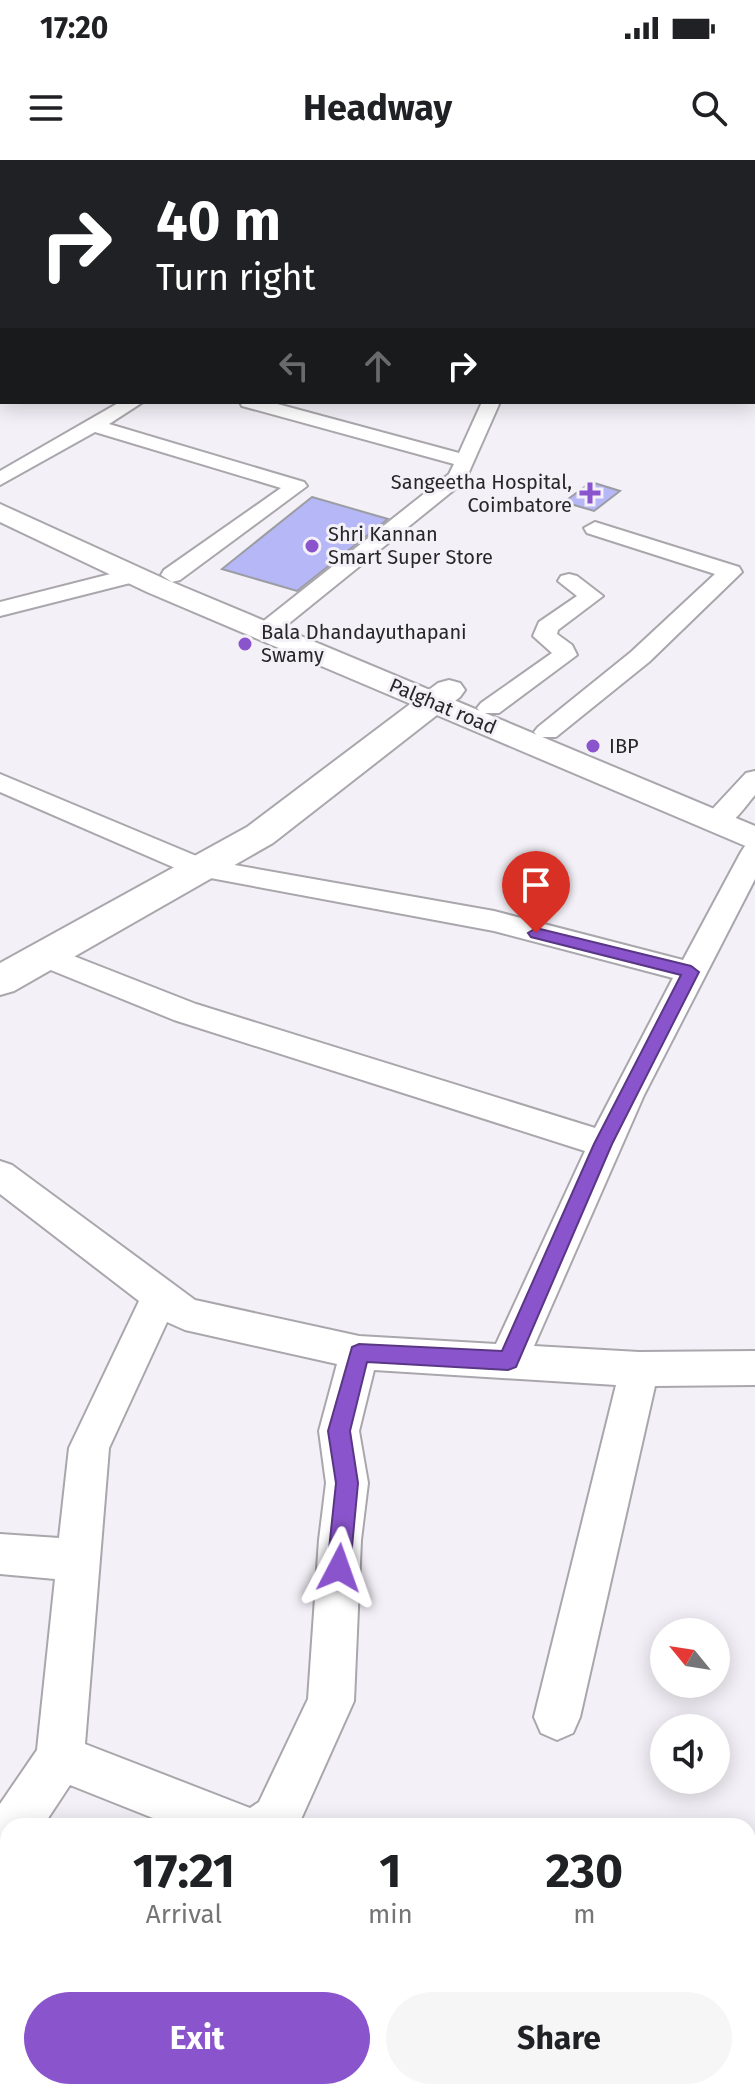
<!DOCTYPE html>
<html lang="en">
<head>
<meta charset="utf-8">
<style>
  :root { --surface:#fff; --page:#f6f6f6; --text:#202124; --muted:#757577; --accent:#8a54cc }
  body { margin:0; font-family:"Fira Sans",sans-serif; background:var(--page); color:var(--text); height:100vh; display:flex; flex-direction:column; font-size:30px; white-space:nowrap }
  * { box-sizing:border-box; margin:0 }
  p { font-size:26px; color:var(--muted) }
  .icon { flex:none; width:44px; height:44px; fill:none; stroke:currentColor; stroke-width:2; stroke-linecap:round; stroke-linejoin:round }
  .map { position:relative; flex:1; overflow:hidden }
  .side { position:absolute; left:0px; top:1658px; width:756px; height:282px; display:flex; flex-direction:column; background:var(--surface); border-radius:24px 24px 0 0; box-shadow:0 4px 20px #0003 }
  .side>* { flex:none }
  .top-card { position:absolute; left:0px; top:0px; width:756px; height:244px; box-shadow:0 4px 20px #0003; background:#202124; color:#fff; overflow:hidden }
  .needle { width:52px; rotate:300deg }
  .controls { position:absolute; left:650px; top:1458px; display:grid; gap:16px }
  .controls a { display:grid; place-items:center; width:80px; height:80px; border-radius:50%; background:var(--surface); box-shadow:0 4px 20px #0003; font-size:40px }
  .pin { position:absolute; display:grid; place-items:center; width:68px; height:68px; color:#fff; margin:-82px -34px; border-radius:50% 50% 50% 0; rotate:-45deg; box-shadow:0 0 8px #0007 }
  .pin .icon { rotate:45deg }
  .me { position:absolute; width:88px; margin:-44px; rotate:4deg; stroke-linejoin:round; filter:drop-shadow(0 0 6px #0008) }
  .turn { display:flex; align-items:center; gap:28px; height:168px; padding:0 24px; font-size:36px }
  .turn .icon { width:104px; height:104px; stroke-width:2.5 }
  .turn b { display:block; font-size:56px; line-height:68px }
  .lanes { display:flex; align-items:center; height:76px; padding:0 24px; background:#0003; justify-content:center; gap:40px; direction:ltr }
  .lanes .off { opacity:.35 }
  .eta { display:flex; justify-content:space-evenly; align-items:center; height:136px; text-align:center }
  .eta b { font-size:48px; font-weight:700; line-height:56px }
  .cta { display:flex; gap:16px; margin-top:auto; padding:16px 24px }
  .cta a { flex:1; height:92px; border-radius:48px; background:var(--accent); color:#fff; font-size:32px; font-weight:700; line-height:92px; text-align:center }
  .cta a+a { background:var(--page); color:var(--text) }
  .status { display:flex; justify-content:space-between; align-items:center; height:56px; padding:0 40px; background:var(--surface); direction:ltr }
  .status svg { height:22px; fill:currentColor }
  header { display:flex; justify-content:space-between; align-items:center; height:104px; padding:0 24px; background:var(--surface); font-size:36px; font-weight:700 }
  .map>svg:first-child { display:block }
  .water { fill:#16a8b4; stroke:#1b818a; stroke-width:2 }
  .building { fill:#b5b7f6; stroke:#9c9da3; stroke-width:2 }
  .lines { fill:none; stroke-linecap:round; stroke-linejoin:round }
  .street-casing { stroke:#a9a6ac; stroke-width:4 }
  .secondary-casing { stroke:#a9a6ac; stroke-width:4 }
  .primary-casing { stroke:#a9a6ac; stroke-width:4 }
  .street { fill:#fff; fill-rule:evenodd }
  .secondary { fill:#fff; fill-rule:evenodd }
  .primary { fill:#fff; fill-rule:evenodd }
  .route { fill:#8a54cc; stroke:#5a3785; stroke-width:2 }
  .poi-dot { fill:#8a54cc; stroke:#f3f0f7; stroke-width:3 }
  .labels { text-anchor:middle; stroke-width:6; stroke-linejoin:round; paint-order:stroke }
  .far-poi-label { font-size:20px; fill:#272628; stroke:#f3f0f7; text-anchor:start }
  .far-street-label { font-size:20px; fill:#272628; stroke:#f3f0f7 }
</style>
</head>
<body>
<div class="status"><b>17:20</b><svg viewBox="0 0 49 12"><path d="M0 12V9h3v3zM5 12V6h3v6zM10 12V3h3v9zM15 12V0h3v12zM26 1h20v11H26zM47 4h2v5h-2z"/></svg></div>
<header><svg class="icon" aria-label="menu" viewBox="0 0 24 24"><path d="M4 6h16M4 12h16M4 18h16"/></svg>Headway<svg class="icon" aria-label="search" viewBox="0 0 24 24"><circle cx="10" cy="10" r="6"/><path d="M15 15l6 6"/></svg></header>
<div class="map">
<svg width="755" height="1939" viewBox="0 0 755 1939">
  <rect width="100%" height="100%" fill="#f3f0f7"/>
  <polygon class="water" points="0,0 599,0 2,2 2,37"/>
  <g class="building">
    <polygon points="591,322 620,331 594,351 564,342"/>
    <polygon points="312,337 388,359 297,431 222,409"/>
  </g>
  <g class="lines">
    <g class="street-casing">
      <g id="street">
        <polygon points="611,0 628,0 610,2"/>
        <polygon points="657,0 679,0 680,2 658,2"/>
        <rect x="754" y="12" width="1" height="8"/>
        <rect x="0" y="40" width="2" height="8"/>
        <rect x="754" y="45" width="1" height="9"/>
        <polygon points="2,68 2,78 0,79 0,69"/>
        <polygon points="755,87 755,97 754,98 754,88"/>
        <polygon points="0,105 2,106 2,116 0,115"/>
        <polygon points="0,146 2,146 0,157"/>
        <polygon points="2,213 2,225 0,226 0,214"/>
        <polygon points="120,242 143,242 109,264 304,322 307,326 180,420 172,422 161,415 164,410 281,328 95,272 0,325 0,311"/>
        <polygon points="240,242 270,242 459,293 482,242 500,242 465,321 272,477 256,477 252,472 256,467 449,314 454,304 242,246"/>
        <polygon points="595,362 739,407 742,412 649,502 556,577 538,577 534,572 538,567 631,492 715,414 587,373 584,368"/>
        <polygon points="134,408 145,415 142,420 0,456 0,442"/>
        <polygon points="569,414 577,416 603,436 558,470 557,474 572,485 577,495 499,553 481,553 477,548 481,543 552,493 533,476 539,462 577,436 558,421 561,416"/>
        <path d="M755,611v24c-14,16 -26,39 -49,33l-4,-6 4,-6 40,-43z"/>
        <path d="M0,614l206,86 288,51 189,49 58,-108 4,-6 10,-3v36l-111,216 -110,251 105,6 116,-1v34l-100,1 -75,331 -7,16 -16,7 -16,-7 -7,-16 82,-332 -242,-15 -15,61 9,52 -7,57 -7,161 -56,125h-125l-103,-41 -27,41h-35v22l-8,-4v-40l37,-54 18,-171 -55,-5v-40l59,4 10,-90 70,-147 -139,-107v-33l12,4 183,135 164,36 137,8 89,-193 -411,-131 -143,-58 -4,-7 4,-7 11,-3 11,3 143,56 399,124 78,-150 -179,-47 -305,-57 -189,-82zM167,1162l18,8 152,34 -18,67 7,52 -7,57 -11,159 -49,103 -9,6 -165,-64 24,-296z"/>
      </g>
    </g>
    <g class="secondary-casing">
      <polygon id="secondary" points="449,520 460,523 465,530 460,537 273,683 14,831 0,835 0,803 247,667 438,523"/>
    </g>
    <g class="primary-casing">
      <polygon id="primary" points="0,344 167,420 755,666 755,690 147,432 0,362"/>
    </g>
    <use href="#street" class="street"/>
    <use href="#secondary" class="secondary"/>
    <use href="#primary" class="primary"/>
  </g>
  <polygon class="route" points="536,768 691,806 699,812 612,984 516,1207 508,1210 367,1202 350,1271 358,1323 350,1408 347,1416 339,1419 330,1416 327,1408 336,1323 328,1271 352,1187 359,1184 502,1191 594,984 681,815 531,777 528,773"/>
  <g class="poi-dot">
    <path d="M586 321h8v8h8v8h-8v8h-8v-8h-8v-8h8z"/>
    <circle cx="312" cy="386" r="8"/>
    <circle cx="245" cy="484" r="8"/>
    <circle cx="593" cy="586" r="8"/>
  </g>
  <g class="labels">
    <g class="far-poi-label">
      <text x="572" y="329" text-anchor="end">Sangeetha Hospital,<tspan x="572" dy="23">Coimbatore</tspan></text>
      <text x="328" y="381">Shri Kannan<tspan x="328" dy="23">Smart Super Store</tspan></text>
      <text x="261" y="479">Bala Dhandayuthapani<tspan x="261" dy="23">Swamy</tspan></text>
      <text x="609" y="593">IBP</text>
    </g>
    <g class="far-street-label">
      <text transform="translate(443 546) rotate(23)" y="7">Palghat road</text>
    </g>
  </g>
</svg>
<div class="controls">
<a><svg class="needle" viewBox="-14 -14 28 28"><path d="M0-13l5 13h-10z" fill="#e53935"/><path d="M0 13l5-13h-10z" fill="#757577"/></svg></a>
<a><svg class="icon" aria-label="sound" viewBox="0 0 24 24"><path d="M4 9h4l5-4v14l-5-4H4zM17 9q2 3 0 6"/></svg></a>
</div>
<div class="pin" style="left:536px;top:773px;background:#d93025"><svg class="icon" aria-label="arrive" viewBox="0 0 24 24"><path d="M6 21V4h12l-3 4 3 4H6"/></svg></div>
<svg class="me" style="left:339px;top:1408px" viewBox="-20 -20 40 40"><path d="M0-17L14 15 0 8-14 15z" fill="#8a54cc" stroke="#fff" stroke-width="4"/></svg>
<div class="top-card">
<div class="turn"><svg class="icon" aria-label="right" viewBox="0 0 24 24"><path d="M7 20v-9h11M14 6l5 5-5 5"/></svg><div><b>40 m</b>Turn right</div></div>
<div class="lanes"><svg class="icon off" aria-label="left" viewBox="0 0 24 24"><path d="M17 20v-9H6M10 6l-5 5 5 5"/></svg><svg class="icon off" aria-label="ahead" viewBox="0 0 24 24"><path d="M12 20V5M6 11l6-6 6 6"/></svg><svg class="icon" aria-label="right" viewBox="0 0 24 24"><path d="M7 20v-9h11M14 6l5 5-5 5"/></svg></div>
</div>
<section class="side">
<div class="eta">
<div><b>17:21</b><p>Arrival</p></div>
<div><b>1</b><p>min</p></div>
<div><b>230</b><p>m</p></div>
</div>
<div class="cta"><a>Exit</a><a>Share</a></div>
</section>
</div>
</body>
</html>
